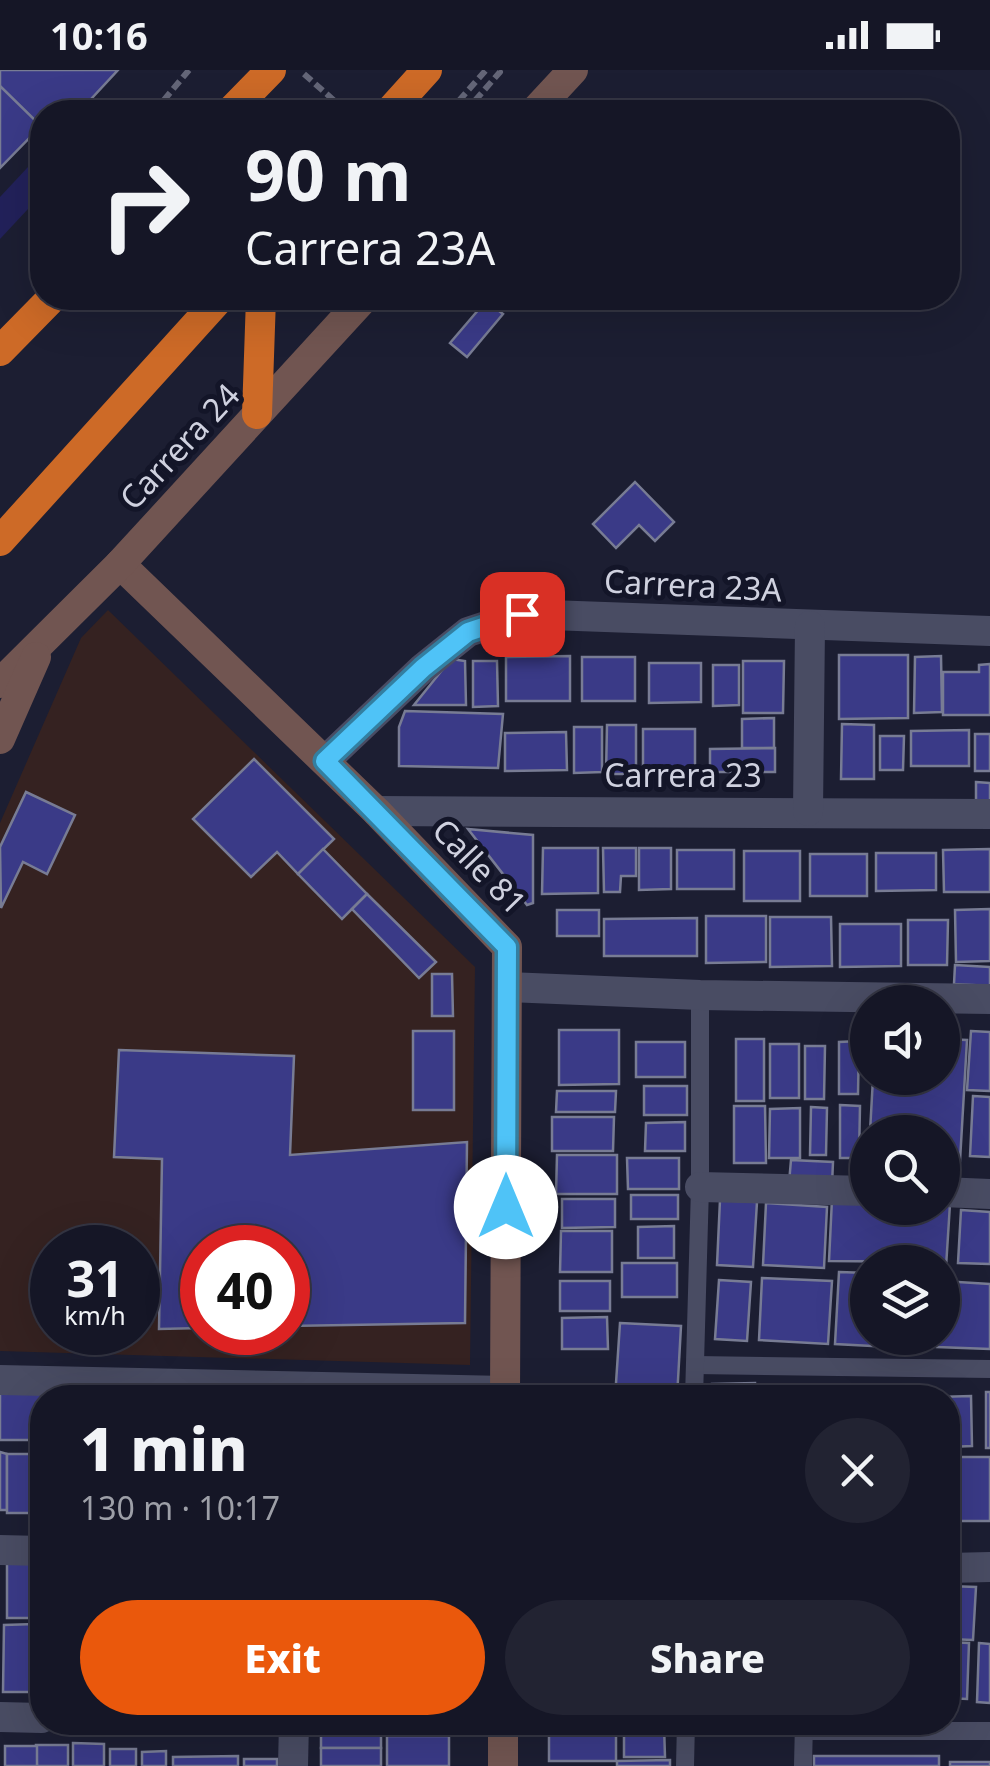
<!DOCTYPE html>
<html lang="en">
<head>
<meta charset="utf-8">
<style>
  :root { --surface:#151626; --page:#222332; --text:#f1f3f6; --muted:#9d9fa7; --line:#343543; --accent:#ea580c }
  body { margin:0; font-family:"Noto Sans",sans-serif; background:var(--page); color:var(--text); height:100vh; display:flex; flex-direction:column; font-size:38px; white-space:nowrap }
  * { box-sizing:border-box; margin:0 }
  p { font-size:32px; color:var(--muted) }
  .icon { flex:none; width:55px; height:55px; fill:none; stroke:currentColor; stroke-width:2; stroke-linecap:round; stroke-linejoin:round }
  .map { position:relative; flex:1; overflow:hidden }
  .details { position:absolute; left:30px; top:1315px; width:930px; height:350px; display:flex; flex-direction:column; background:var(--surface); border-radius:40px; box-shadow:0 10px 40px #0002,0 0 0 2px var(--line) }
  .details>* { flex:none }
  .hud { position:absolute; left:30px; top:30px; width:930px; height:210px; border-radius:40px; box-shadow:0 10px 40px #0002,0 0 0 2px var(--line); background:#151626; color:var(--text); overflow:hidden }
  .controls { position:absolute; left:850px; top:915px; display:grid; gap:20px }
  .controls a { display:grid; place-items:center; width:110px; height:110px; border-radius:50%; background:var(--surface); box-shadow:0 10px 40px #0002,0 0 0 2px var(--line); font-size:50px }
  .speed { position:absolute; left:30px; top:1155px; display:flex; gap:20px; font-size:50px; font-weight:700; text-align:center }
  .speed>* { display:grid; place-content:center; width:130px; height:130px; border-radius:50%; background:var(--surface); box-shadow:0 10px 40px #0002,0 0 0 2px var(--line); line-height:1 }
  .speed small { font-size:25px; font-weight:400 }
  .speed .limit { border:15px solid #d22; background:#fff; color:#111 }
  .pin { position:absolute; display:grid; place-items:center; width:85px; height:85px; color:#fff; margin:-42px; border-radius:20px; box-shadow:0 5px 15px #0006 }
  .me { position:absolute; width:110px; margin:-55px; rotate:0deg; stroke-linejoin:round; filter:drop-shadow(0 0 8px #0008) }
  .turn { display:flex; align-items:center; gap:35px; height:210px; padding:0 50px; font-size:45px }
  .turn .icon { width:130px; height:130px; stroke-width:2.5 }
  .turn b { display:block; font-size:70px; line-height:85px }
  .round { display:grid; place-items:center; flex:none; width:105px; height:105px; border-radius:52px; background:var(--page) }
  .head { display:flex; align-items:center; justify-content:space-between; height:170px; padding:0 50px }
  h1 { font-size:60px; font-weight:800; line-height:75px }
  .button { display:flex; gap:20px; margin-top:auto; padding:20px 50px }
  .button a { flex:1; height:115px; border-radius:60px; background:var(--accent); color:#fff; font-size:40px; font-weight:800; line-height:115px; text-align:center }
  .button a+a { background:var(--page); color:var(--text) }
  .status { display:flex; justify-content:space-between; align-items:center; height:70px; padding:0 50px; background:var(--surface); direction:ltr }
  .status svg { height:28px; fill:currentColor }
  .map>svg:first-child { display:block }
  .industrial { fill:#352221; fill-rule:evenodd }
  .green { fill:#22215a }
  .building { fill:#3a3a87; stroke:#787c94; stroke-width:2.5 }
  .lines { fill:none; stroke-linecap:round; stroke-linejoin:round }
  .path { stroke:#646678; stroke-width:6; stroke-dasharray:10 5; stroke-linecap:butt }
  .lane { stroke:#494c63; stroke-width:18 }
  .street { stroke:#494c63; stroke-width:30 }
  .secondary { stroke:#715551; stroke-width:30 }
  .highway { stroke:#cd6a27; stroke-width:30 }
  .route-casing { stroke:#337fa1; stroke-width:25 }
  .route { stroke:#4fc3f7; stroke-width:18 }
  .labels { text-anchor:middle; stroke-width:10; stroke-linejoin:round; paint-order:stroke }
  .street-label { font-size:32px; fill:#cfd1df; stroke:#131528 }
</style>
</head>
<body>
<div class="status"><b>10:16</b><svg viewBox="0 0 49 12"><path d="M0 12V9h3v3zM5 12V6h3v6zM10 12V3h3v9zM15 12V0h3v12zM26 1h20v11H26zM47 4h2v5h-2z"/></svg></div>
<div class="map">
<svg width="990" height="1696" viewBox="0 0 990 1696">
  <rect width="100%" height="100%" fill="#1c1e32"/>
  <path class="industrial" d="M108,540l367,357 -5,398 -470,-14v-528l81,-185zM52,1178h86v84h-86zM202,1178h86v84h-86z"/>
  <polygon class="green" points="42,82 42,124 0,169 0,127"/>
  <g class="building">
    <polygon points="0,0 118,0 79,42 42,42 42,58 0,17"/>
    <polygon points="0,16 41,56 0,98"/>
    <polygon points="486,231 503,244 467,287 450,273"/>
    <polygon points="635,412 674,452 655,471 639,455 616,478 593,454"/>
    <polygon points="839,585 908,585 908,648 839,649"/>
    <polygon points="570,586 570,631 506,631 506,587"/>
    <polygon points="941,586 942,642 914,643 915,587"/>
    <rect x="582" y="587" width="53" height="44"/>
    <polygon points="451,589 465,591 466,635 414,635"/>
    <polygon points="473,591 497,591 498,636 473,637"/>
    <polygon points="743,591 784,591 783,643 743,643"/>
    <polygon points="649,593 701,593 701,632 649,633"/>
    <polygon points="990,594 990,645 943,645 943,602 979,602 979,595"/>
    <polygon points="713,595 739,595 739,635 713,636"/>
    <polygon points="405,641 503,644 498,698 399,696 399,657"/>
    <polygon points="774,648 774,678 742,678 742,649"/>
    <polygon points="842,654 874,655 874,709 841,709"/>
    <polygon points="607,655 636,655 636,704 606,704"/>
    <polygon points="574,657 602,657 602,702 574,703"/>
    <polygon points="643,659 695,659 695,701 643,702"/>
    <polygon points="969,660 969,696 911,696 911,661"/>
    <polygon points="566,662 567,700 505,701 505,663"/>
    <rect x="975" y="664" width="15" height="37"/>
    <polygon points="880,666 904,666 903,700 880,700"/>
    <polygon points="775,678 775,702 710,702 710,679"/>
    <polygon points="254,689 334,769 298,804 277,782 251,807 193,749"/>
    <polygon points="976,712 990,713 990,735 976,735"/>
    <polygon points="26,722 75,745 47,804 23,792 1,838 0,777"/>
    <polygon points="468,759 533,765 533,833 527,835"/>
    <polygon points="543,778 598,778 598,823 542,824"/>
    <polygon points="603,778 636,778 636,806 621,806 620,822 604,822"/>
    <polygon points="639,778 671,778 671,819 639,820"/>
    <polygon points="323,779 367,824 342,849 298,804"/>
    <polygon points="990,779 990,822 944,822 943,780"/>
    <rect x="677" y="780" width="57" height="39"/>
    <rect x="744" y="781" width="56" height="50"/>
    <polygon points="876,783 936,783 936,820 876,821"/>
    <rect x="810" y="784" width="57" height="42"/>
    <polygon points="367,824 436,892 419,908 352,839"/>
    <polygon points="990,839 990,891 956,892 955,840"/>
    <rect x="557" y="840" width="42" height="26"/>
    <polygon points="706,846 766,846 766,892 706,893"/>
    <polygon points="770,847 831,847 832,896 770,897"/>
    <polygon points="697,848 697,886 604,886 604,849"/>
    <polygon points="908,850 948,850 947,895 908,895"/>
    <polygon points="840,854 901,854 901,896 840,897"/>
    <polygon points="955,895 990,897 990,916 954,914"/>
    <polygon points="432,904 452,904 453,946 432,946"/>
    <polygon points="559,960 619,960 619,1014 559,1015"/>
    <rect x="413" y="961" width="41" height="79"/>
    <polygon points="971,961 990,962 990,1021 967,1020"/>
    <rect x="736" y="969" width="28" height="62"/>
    <polygon points="942,969 967,970 960,1091 942,1090 942,1062 870,1062 873,1008 942,1008"/>
    <polygon points="859,971 858,1024 839,1024 839,972"/>
    <rect x="636" y="972" width="49" height="35"/>
    <rect x="770" y="974" width="29" height="54"/>
    <polygon points="805,976 825,976 824,1029 805,1029"/>
    <polygon points="119,980 294,986 290,1085 467,1072 465,1253 288,1256 288,1178 202,1178 202,1258 159,1259 162,1089 114,1087"/>
    <rect x="644" y="1016" width="43" height="29"/>
    <polygon points="557,1021 616,1021 615,1042 556,1042"/>
    <polygon points="973,1026 990,1027 990,1087 970,1086"/>
    <polygon points="840,1035 860,1036 859,1088 840,1088"/>
    <polygon points="734,1036 765,1036 766,1093 734,1093"/>
    <polygon points="811,1037 827,1038 826,1085 810,1085"/>
    <polygon points="800,1038 800,1088 769,1088 770,1039"/>
    <polygon points="552,1047 614,1047 613,1081 552,1081"/>
    <polygon points="685,1052 685,1081 645,1081 646,1053"/>
    <polygon points="557,1085 617,1085 617,1124 556,1124"/>
    <polygon points="627,1088 679,1088 679,1119 628,1119"/>
    <polygon points="791,1090 833,1092 832,1115 789,1113"/>
    <rect x="631" y="1125" width="47" height="24"/>
    <polygon points="562,1129 615,1129 615,1157 562,1158"/>
    <polygon points="832,1129 868,1130 868,1138 942,1138 942,1134 950,1134 946,1197 942,1197 942,1192 829,1191"/>
    <polygon points="720,1130 757,1132 753,1197 717,1195"/>
    <polygon points="766,1133 827,1137 824,1198 763,1195"/>
    <polygon points="961,1140 990,1142 990,1194 958,1193"/>
    <polygon points="674,1156 674,1188 638,1188 638,1157"/>
    <polygon points="561,1161 612,1161 612,1202 560,1202"/>
    <rect x="622" y="1193" width="55" height="34"/>
    <polygon points="839,1202 868,1203 868,1268 928,1268 928,1279 835,1274"/>
    <polygon points="762,1208 832,1211 828,1274 759,1270"/>
    <polygon points="719,1210 751,1212 747,1271 715,1269"/>
    <rect x="560" y="1211" width="50" height="30"/>
    <polygon points="942,1211 990,1214 990,1279 937,1277 938,1268 942,1268"/>
    <polygon points="607,1247 608,1279 562,1279 562,1248"/>
    <polygon points="620,1253 681,1256 677,1328 615,1328"/>
    <polygon points="755,1313 755,1328 712,1328 712,1314"/>
    <polygon points="798,1315 798,1328 759,1328 759,1316"/>
    <rect x="801" y="1318" width="50" height="10"/>
    <rect x="0" y="1319" width="42" height="51"/>
    <rect x="986" y="1322" width="4" height="56"/>
    <polygon points="971,1326 972,1376 948,1377 948,1328 900,1328"/>
    <polygon points="0,1382 7,1384 7,1440 0,1440"/>
    <rect x="7" y="1384" width="35" height="59"/>
    <rect x="948" y="1387" width="42" height="64"/>
    <rect x="7" y="1490" width="28" height="58"/>
    <polygon points="39,1493 42,1493 42,1551 40,1551"/>
    <polygon points="948,1516 976,1517 973,1570 948,1569"/>
    <polygon points="35,1554 35,1622 3,1622 4,1555"/>
    <polygon points="948,1572 969,1573 967,1629 948,1628"/>
    <polygon points="979,1573 990,1574 990,1633 977,1632"/>
    <rect x="321" y="1652" width="60" height="26"/>
    <polygon points="386,1652 445,1652 445,1666 387,1666"/>
    <rect x="549" y="1652" width="67" height="39"/>
    <polygon points="664,1655 665,1687 624,1687 624,1656"/>
    <rect x="387" y="1666" width="62" height="30"/>
    <polygon points="73,1673 104,1674 104,1696 73,1696"/>
    <polygon points="36,1675 68,1675 68,1696 37,1696"/>
    <rect x="5" y="1676" width="32" height="20"/>
    <rect x="321" y="1678" width="60" height="18"/>
    <rect x="110" y="1679" width="26" height="17"/>
    <polygon points="166,1681 166,1696 142,1696 142,1682"/>
    <polygon points="238,1686 238,1696 173,1696 173,1687"/>
    <rect x="814" y="1686" width="125" height="10"/>
    <rect x="244" y="1689" width="33" height="7"/>
    <polygon points="670,1690 670,1696 617,1696 617,1691"/>
    <rect x="950" y="1692" width="40" height="4"/>
  </g>
  <g class="lines">
    <g class="path">
      <polyline points="304,4 347,42"/>
      <polyline points="154,42 189,0"/>
      <polyline points="449,42 486,0"/>
      <polyline points="465,42 500,2 498,0"/>
    </g>
    <g class="lane">
      <polyline points="695,1295 990,1299"/>
      <polyline points="694,1328 700,1117 700,925"/>
      <polyline points="803,1661 990,1661"/>
      <polyline points="685,1696 686,1652"/>
      <polyline points="803,1696 804,1652"/>
    </g>
    <g class="street">
      <polyline points="325,691 423,598 468,562 522,544 990,561"/>
      <polyline points="376,741 990,744"/>
      <polyline points="808,741 810,556"/>
      <polyline points="508,917 700,925 990,929"/>
      <polyline points="700,1117 868,1121"/>
      <polyline points="942,1122 990,1124"/>
      <polyline points="0,1310 505,1321"/>
      <polyline points="0,1480 42,1481"/>
      <polyline points="948,1498 990,1497"/>
      <polyline points="0,1647 42,1648"/>
      <polyline points="293,1696 294,1652"/>
    </g>
    <g class="secondary">
      <polyline points="534,42 573,0"/>
      <polyline points="120,494 376,741 507,877 505,1328"/>
      <polyline points="0,613 120,494 364,228"/>
      <polyline points="0,669 36,587"/>
      <polyline points="503,1696 503,1652"/>
    </g>
    <g class="highway">
      <polyline points="230,42 271,0"/>
      <polyline points="389,42 427,0"/>
      <polyline points="0,281 52,228"/>
      <polyline points="257,344 261,228"/>
      <polyline points="0,471 220,228"/>
    </g>
  </g>
  <g class="lines">
    <g class="route-casing">
      <polyline id="route" points="506,1137 507,877 325,691 423,598 468,562 522,544"/>
    </g>
    <use href="#route" class="route"/>
  </g>
  <g class="labels">
    <g class="street-label">
      <text transform="translate(180 377) rotate(-47)" y="11">Carrera 24</text>
      <text transform="translate(693 516) rotate(3)" y="11">Carrera 23A</text>
      <text x="683" y="717">Carrera 23</text>
      <text transform="translate(479 797) rotate(46)" y="11">Calle 81</text>
    </g>
  </g>
</svg>
<div class="controls">
<a><svg class="icon" aria-label="sound" viewBox="0 0 24 24"><path d="M4 9h4l5-4v14l-5-4H4zM17 9q2 3 0 6"/></svg></a>
<a><svg class="icon" aria-label="search" viewBox="0 0 24 24"><circle cx="10" cy="10" r="6"/><path d="M15 15l6 6"/></svg></a>
<a><svg class="icon" aria-label="layers" viewBox="0 0 24 24"><path d="M12 4l9 5-9 5-9-5zM3 14l9 5 9-5"/></svg></a>
</div>
<div class="speed"><div>31<small>km/h</small></div><div class="limit">40</div></div>
<div class="pin" style="left:522px;top:544px;background:#d93025"><svg class="icon" aria-label="arrive" viewBox="0 0 24 24"><path d="M6 21V4h12l-3 4 3 4H6"/></svg></div>
<svg class="me" style="left:506px;top:1137px" viewBox="-20 -20 40 40"><circle r="19" fill="#fff"/><path d="M0-13L10 11 0 6-10 11z" fill="#4fc3f7"/></svg>
<div class="hud">
<div class="turn"><svg class="icon" aria-label="right" viewBox="0 0 24 24"><path d="M7 20v-9h11M14 6l5 5-5 5"/></svg><div><b>90 m</b>Carrera 23A</div></div>
</div>
<section class="details">
<div class="head"><div><h1>1 min</h1><p>130 m · 10:17</p></div><a class="round"><svg class="icon" aria-label="close" viewBox="0 0 24 24"><path d="M6 6l12 12M18 6L6 18"/></svg></a></div>
<div class="button"><a>Exit</a><a>Share</a></div>
</section>
</div>
</body>
</html>
